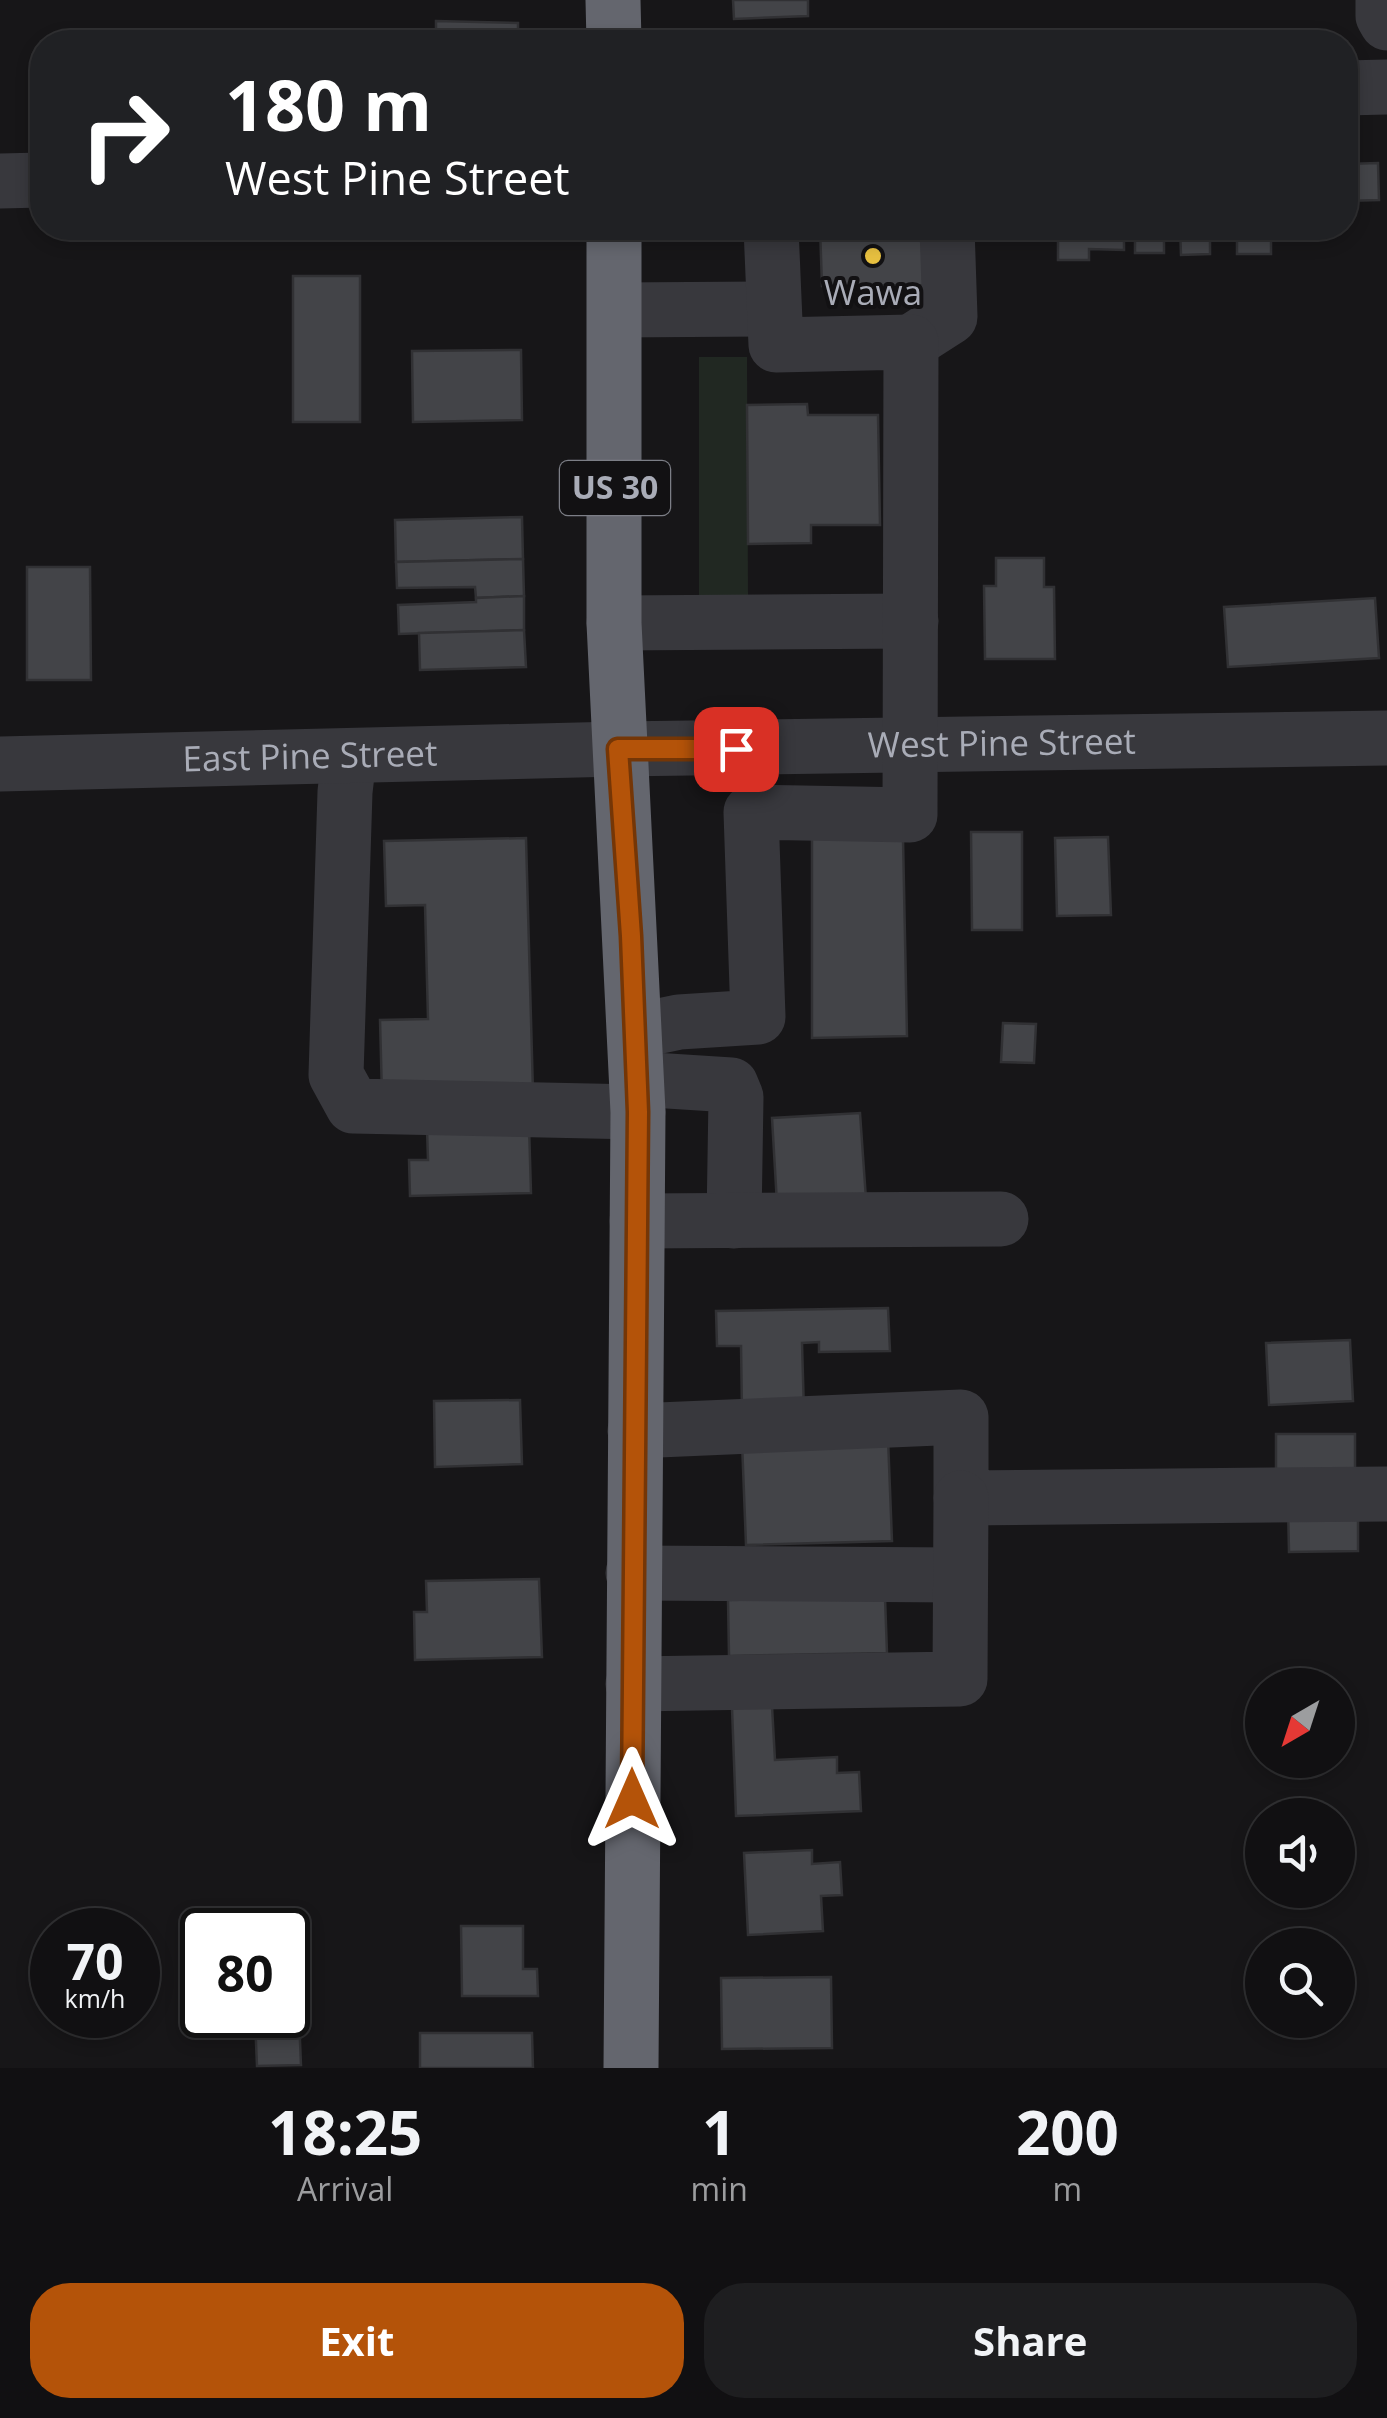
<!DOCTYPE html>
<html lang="en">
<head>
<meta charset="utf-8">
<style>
  :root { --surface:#111012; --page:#1e1e20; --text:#f1f3f6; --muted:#9c9d9f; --line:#303032; --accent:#b45309 }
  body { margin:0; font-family:"Open Sans",sans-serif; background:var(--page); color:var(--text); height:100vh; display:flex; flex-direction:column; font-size:38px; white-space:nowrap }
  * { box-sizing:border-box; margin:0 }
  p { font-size:32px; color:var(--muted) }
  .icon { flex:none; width:55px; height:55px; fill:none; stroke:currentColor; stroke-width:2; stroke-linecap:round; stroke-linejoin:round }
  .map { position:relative; height:2068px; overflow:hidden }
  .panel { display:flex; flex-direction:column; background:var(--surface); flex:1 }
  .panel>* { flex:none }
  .banner { position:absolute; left:30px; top:30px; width:1328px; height:210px; border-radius:40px; box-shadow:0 5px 15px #0003,0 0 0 2px var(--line); background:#202124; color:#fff; overflow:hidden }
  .needle { width:65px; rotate:219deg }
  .controls { position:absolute; left:1245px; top:1668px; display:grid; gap:20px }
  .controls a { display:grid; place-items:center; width:110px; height:110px; border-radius:50%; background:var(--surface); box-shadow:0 5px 15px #0003,0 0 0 2px var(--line); font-size:50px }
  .speed { position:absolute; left:30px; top:1908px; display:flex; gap:20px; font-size:50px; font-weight:700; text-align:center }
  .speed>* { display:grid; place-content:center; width:130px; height:130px; border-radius:50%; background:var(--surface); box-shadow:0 5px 15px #0003,0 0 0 2px var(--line); line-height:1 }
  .speed small { font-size:25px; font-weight:400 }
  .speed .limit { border:5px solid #111; border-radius:15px; background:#fff; color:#111 }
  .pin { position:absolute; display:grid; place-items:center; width:85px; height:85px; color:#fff; margin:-42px; border-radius:20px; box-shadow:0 5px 15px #0006 }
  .me { position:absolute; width:110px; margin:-55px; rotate:0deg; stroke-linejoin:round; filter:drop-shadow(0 0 8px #0008) }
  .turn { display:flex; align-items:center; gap:35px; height:210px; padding:0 30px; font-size:45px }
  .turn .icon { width:130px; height:130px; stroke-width:2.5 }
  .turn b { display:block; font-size:70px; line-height:85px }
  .eta { display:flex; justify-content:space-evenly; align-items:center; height:170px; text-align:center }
  .eta b { font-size:60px; font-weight:700; line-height:70px }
  .primary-button { display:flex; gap:20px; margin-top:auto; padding:20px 30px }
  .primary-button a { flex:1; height:115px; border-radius:40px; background:var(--accent); color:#fff; font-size:40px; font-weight:700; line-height:115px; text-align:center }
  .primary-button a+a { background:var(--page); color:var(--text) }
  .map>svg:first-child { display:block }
  .green { fill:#212822 }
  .building { fill:#434448; stroke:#313134; stroke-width:2.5 }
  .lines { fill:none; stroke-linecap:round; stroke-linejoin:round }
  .minor { stroke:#38383d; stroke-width:55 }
  .highway { stroke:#64666e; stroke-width:55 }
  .route-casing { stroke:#753606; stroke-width:25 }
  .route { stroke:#b45309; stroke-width:18 }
  .poi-dot { fill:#e7c040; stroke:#121113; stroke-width:4 }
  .labels { text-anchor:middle; stroke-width:8; stroke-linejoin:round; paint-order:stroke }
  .shield { fill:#121113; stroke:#7c7e86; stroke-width:2.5 }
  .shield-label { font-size:32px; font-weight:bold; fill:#a9acb7 }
  .poi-label { font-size:35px; fill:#a9acb7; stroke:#121113 }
  .street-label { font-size:35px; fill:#a9acb7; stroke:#121113 }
</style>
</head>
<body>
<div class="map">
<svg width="1387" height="2068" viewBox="0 0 1387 2068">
  <rect width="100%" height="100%" fill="#171618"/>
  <polygon class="green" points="699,357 747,357 748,596 699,595"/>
  <g class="building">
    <polygon points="733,0 808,0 808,16 734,19"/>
    <polygon points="436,21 518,23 518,42 436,42"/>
    <polygon points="1378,163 1379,200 1345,201 1345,164"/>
    <polygon points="820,228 925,228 925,285 822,286"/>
    <polygon points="1058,228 1124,228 1124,250 1089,249 1089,260 1058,260"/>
    <rect x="1135" y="228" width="29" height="25"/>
    <polygon points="1180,228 1210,228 1210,254 1181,255"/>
    <rect x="1237" y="228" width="34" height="26"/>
    <rect x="293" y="276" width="67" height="146"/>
    <polygon points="521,350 522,420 413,422 412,351"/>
    <polygon points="807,404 808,415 878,415 880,525 811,525 811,543 748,544 747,405"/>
    <polygon points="522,517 523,559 396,562 395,520"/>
    <polygon points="996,558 1044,558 1044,587 1054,587 1055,659 985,659 984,586 996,586"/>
    <polygon points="523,559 524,596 476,598 475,587 397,588 396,562"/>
    <polygon points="27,567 90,567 91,680 27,680"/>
    <polygon points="524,596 524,630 399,634 398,605 476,602 476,598"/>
    <polygon points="1375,598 1379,658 1228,667 1224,607"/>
    <polygon points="524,630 526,667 420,670 419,633"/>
    <polygon points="971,832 1022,832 1022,930 972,930"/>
    <polygon points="812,834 903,838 907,1036 812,1038"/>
    <polygon points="1108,837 1111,915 1057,916 1055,838"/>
    <polygon points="526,838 533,1092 382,1096 380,1020 428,1019 425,905 386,906 384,841"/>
    <polygon points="1003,1023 1036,1024 1034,1063 1001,1062"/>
    <polygon points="860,1113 866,1199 777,1204 772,1118"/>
    <polygon points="529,1125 531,1193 410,1196 409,1160 428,1160 427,1129"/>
    <polygon points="888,1308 890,1351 819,1352 819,1342 802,1343 804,1412 742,1413 741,1346 717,1346 716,1311"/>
    <polygon points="1350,1340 1353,1401 1269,1405 1266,1343"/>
    <polygon points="520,1400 522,1464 435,1467 434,1401"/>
    <rect x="1276" y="1434" width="79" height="45"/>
    <polygon points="888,1438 892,1541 746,1545 742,1442"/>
    <polygon points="1358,1507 1358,1551 1289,1552 1288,1508"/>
    <polygon points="539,1579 542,1657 415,1660 414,1612 427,1612 426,1581"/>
    <polygon points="885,1597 887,1653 729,1656 728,1600"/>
    <polygon points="772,1706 775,1760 837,1757 837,1773 859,1772 861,1811 736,1816 732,1708"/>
    <polygon points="812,1850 812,1864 840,1862 842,1895 821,1896 823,1931 748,1935 744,1853"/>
    <polygon points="461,1926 523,1926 523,1969 537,1969 538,1996 462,1996"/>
    <polygon points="831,1977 832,2048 722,2049 721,1978"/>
    <polygon points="299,2017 301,2065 257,2066 255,2020"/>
    <polygon points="420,2033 532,2033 533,2068 420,2068"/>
  </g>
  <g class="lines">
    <g class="minor">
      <polyline points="1383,0 1383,16 1387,23"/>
      <polyline points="1345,88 1387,87"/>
      <polyline points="0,181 42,180"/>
      <polyline points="615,310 774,309"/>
      <polyline points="911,342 950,317 947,228"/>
      <polyline points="614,623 911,621"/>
      <polyline points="349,757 345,792 336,1075 353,1106 638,1112"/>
      <path id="s1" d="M0,764l618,-15 769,-11"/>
      <polyline points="636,1031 679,1022 758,1017 751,812 910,815 911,342 776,345 771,228"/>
      <polyline points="637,1079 731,1085 736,1097 734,1221"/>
      <polyline points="637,1221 1001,1219"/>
      <polyline points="635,1431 961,1417 961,1498 1387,1494"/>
      <polyline points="633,1573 960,1575"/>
      <polyline points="633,1684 960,1679 961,1498"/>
    </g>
    <g class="highway">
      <polyline points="613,0 614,42"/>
      <polyline points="614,228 614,623 638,1112 631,2068"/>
    </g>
  </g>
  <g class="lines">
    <g class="route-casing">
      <polyline id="route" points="632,1799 638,1112 631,936 618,749 736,749"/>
    </g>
    <use href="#route" class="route"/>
  </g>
  <circle class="poi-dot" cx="873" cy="256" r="10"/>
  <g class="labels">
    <rect class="shield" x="560" y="461" width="110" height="54" rx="8"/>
    <g class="shield-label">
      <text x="615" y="499">US 30</text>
    </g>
    <g class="poi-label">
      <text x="873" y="305">Wawa</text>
    </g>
    <g class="street-label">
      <text dy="12" stroke="none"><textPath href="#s1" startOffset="1002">West Pine Street</textPath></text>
      <text dy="12" stroke="none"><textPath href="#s1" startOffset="310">East Pine Street</textPath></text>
    </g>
  </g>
</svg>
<div class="controls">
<a><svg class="needle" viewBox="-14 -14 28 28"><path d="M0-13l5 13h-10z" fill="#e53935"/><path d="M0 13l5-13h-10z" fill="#9c9d9f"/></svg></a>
<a><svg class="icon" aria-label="sound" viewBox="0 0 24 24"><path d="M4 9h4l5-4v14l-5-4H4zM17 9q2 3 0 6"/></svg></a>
<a><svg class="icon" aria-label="search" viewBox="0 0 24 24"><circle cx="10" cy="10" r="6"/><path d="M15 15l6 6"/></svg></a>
</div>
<div class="speed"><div>70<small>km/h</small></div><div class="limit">80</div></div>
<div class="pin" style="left:736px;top:749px;background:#d93025"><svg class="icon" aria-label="arrive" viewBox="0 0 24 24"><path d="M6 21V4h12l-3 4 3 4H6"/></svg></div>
<svg class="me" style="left:632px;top:1799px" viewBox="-20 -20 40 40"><path d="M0-17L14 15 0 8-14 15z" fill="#b45309" stroke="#fff" stroke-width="4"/></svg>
<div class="banner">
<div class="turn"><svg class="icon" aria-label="right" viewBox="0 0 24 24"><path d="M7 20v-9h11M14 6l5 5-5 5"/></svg><div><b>180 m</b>West Pine Street</div></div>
</div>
</div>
<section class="panel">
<div class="eta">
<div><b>18:25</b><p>Arrival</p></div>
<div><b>1</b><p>min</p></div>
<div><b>200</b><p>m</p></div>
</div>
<div class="primary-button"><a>Exit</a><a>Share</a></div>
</section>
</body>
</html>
